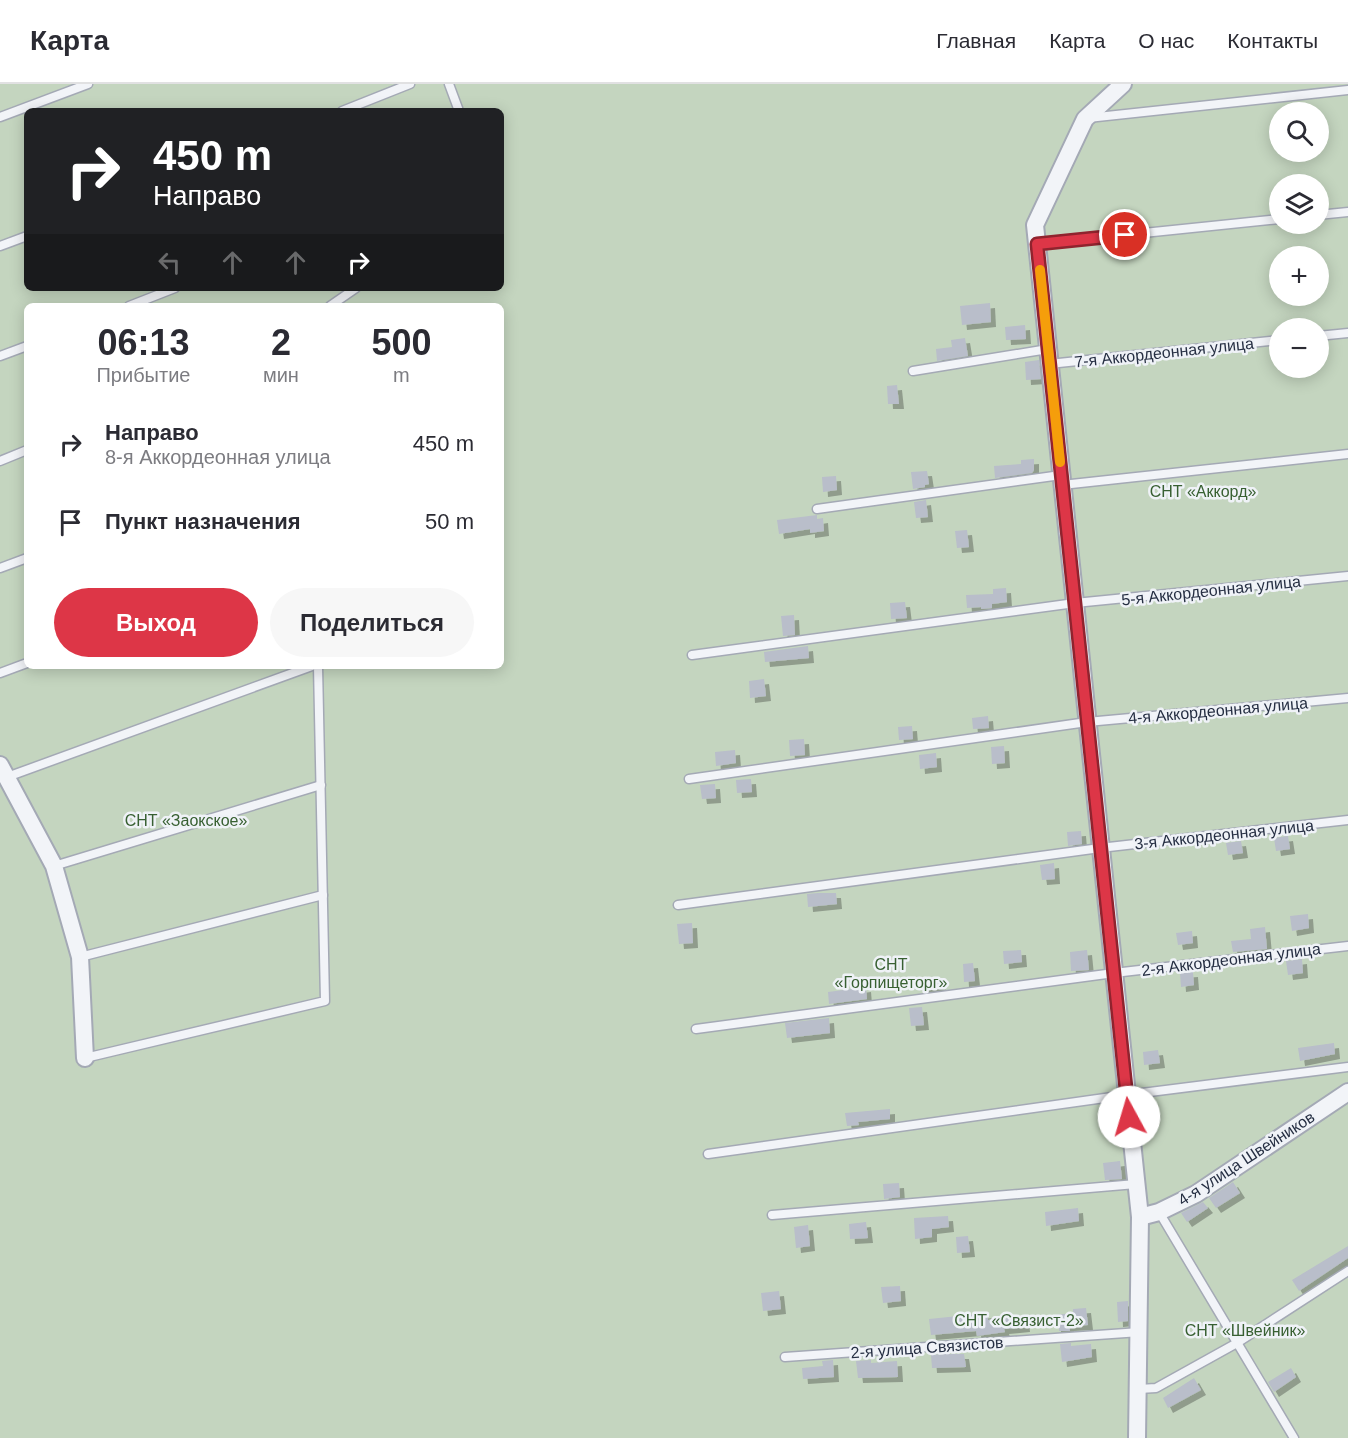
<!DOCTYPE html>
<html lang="ru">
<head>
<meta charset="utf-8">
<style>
  :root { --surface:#fff; --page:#f7f7f7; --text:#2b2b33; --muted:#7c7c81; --line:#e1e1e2; --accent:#dd3647 }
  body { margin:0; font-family:Helvetica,sans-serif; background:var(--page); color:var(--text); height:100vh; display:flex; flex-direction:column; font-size:22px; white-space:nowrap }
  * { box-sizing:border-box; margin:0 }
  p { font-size:20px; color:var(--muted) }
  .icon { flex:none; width:33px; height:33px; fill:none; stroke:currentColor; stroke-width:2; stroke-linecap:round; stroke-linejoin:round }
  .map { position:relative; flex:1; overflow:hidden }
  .drawer { position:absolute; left:24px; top:219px; width:480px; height:366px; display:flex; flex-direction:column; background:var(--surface); border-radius:9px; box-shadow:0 3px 15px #0003 }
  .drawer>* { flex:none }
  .top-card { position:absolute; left:24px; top:24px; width:480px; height:183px; border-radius:9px; box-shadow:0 3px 15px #0003; background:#202124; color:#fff; overflow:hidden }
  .tools { position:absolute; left:1269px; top:18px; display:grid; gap:12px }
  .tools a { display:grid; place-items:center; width:60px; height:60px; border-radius:50%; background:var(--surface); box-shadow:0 3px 15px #0003; font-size:30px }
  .pin { position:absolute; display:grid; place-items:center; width:51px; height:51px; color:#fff; margin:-26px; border:3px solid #fff; border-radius:50%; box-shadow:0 2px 6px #0007 }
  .me { position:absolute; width:66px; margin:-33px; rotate:354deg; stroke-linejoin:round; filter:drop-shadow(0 0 4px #0008) }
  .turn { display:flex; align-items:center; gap:21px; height:126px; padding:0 30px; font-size:27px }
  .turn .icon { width:78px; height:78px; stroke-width:2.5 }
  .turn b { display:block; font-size:42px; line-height:51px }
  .lanes { display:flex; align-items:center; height:57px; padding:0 30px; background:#0003; justify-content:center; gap:30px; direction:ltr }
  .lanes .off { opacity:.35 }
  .eta { display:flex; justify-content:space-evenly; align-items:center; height:102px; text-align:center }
  .eta b { font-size:36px; font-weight:700; line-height:42px }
  .button { display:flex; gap:12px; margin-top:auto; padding:12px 30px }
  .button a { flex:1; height:69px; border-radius:36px; background:var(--accent); color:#fff; font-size:24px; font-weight:700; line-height:69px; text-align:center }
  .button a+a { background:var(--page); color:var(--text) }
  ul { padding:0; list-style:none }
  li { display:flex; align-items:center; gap:18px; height:78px; padding:0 30px }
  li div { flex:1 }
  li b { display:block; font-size:22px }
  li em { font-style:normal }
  header { display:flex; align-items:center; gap:36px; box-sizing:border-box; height:84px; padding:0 30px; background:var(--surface); border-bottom:2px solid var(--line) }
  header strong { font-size:28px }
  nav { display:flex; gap:33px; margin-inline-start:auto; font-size:21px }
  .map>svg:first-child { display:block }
  .green { fill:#c4d5bf; fill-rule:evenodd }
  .building { fill:#b9beca; filter:url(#shadow) }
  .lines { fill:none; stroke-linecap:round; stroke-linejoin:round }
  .lane-casing { stroke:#a4a9b5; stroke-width:11 }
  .street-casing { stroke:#a4a9b5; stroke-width:20 }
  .lane { stroke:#f2f4f8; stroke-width:8 }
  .street { stroke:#f2f4f8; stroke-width:16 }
  .route-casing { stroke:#90232e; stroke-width:15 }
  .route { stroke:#dd3647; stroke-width:10 }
  .slow { stroke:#f59e0b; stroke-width:10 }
  .labels { text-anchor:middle; stroke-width:5; stroke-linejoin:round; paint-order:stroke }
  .street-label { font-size:16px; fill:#262f43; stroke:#eff2f7 }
  .park-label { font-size:16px; fill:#386032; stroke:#eff2f7 }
</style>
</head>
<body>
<header>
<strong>Карта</strong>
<nav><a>Главная</a><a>Карта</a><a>О нас</a><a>Контакты</a></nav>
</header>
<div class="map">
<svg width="1348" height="1354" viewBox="0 0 1348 1354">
  <defs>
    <filter id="shadow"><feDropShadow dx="5" dy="5" stdDeviation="0" flood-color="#0004"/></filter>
  </defs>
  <rect width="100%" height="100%" fill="#dfe3ea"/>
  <path class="green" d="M0,0h1348v1354h-1348zM27,27h474v177h-474zM1280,28h38v40h-38zM1280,100h38v40h-38zM1280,172h38v40h-38zM27,222h474v360h-474zM1280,244h38v40h-38z"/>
  <g class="building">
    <polygon points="990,219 991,238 962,241 960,222"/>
    <polygon points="1025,241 1026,255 1006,256 1005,243"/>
    <polygon points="965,254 968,272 937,277 936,265 952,263 951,256"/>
    <polygon points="1039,276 1041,295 1026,296 1025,278"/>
    <polygon points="897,301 899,320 888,320 887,302"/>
    <polygon points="1034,375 1034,386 1032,389 995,394 994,382 1021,380 1021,376"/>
    <polygon points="927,387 929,400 925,401 925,403 913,405 911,388"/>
    <polygon points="836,392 837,406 823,408 822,393"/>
    <polygon points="926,416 928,433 916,434 914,418"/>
    <polygon points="817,431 817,435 823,434 824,447 810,449 810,445 779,450 777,436"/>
    <polygon points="967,446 969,463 957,464 955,447"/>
    <polygon points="1006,504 1007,518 992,520 992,524 981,525 981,523 967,524 966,511 993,510 993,505"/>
    <polygon points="905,518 907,534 891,535 890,519"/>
    <polygon points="794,531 795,551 783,552 781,532"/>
    <polygon points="808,562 809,574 765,578 764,568"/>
    <polygon points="764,595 766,612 750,614 749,597"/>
    <polygon points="988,632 989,644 973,645 972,634"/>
    <polygon points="912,642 913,655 899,656 898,643"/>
    <polygon points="804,655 805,671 790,672 789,656"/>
    <polygon points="1004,662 1005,679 992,680 991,663"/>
    <polygon points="735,666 736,679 716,682 715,668"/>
    <polygon points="936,669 937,683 920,685 919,671"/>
    <polygon points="751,695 752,708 737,709 736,696"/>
    <polygon points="715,700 716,714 702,715 700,701"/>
    <polygon points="1081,747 1082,760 1068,762 1067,748"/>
    <polygon points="1288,752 1290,765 1276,767 1274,754"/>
    <polygon points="1241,757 1243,769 1228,771 1226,759"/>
    <polygon points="1054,779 1055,795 1042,796 1040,781"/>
    <polygon points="818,809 836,809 837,820 808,823 807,810"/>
    <polygon points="1308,830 1309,844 1292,847 1290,832"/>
    <polygon points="692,839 693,859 679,860 677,840"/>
    <polygon points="1265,843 1267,865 1233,868 1231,857 1251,855 1250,845"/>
    <polygon points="1192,847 1193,859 1178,861 1176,849"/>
    <polygon points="1021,866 1022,878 1004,880 1003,867"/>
    <polygon points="1087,866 1089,886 1071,887 1070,868"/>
    <polygon points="1302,875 1303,889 1288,891 1286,877"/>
    <polygon points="973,879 975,897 964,898 963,880"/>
    <polygon points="1193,888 1194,901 1181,903 1180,889"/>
    <polygon points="940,893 941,904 924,906 923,895"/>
    <polygon points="866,903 867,915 829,920 828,908"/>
    <polygon points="922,923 924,941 911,942 909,924"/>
    <polygon points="829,934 830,949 787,954 785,939"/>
    <polygon points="1334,959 1335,970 1300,977 1298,964"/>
    <polygon points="1158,966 1160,979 1144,981 1143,968"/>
    <polygon points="890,1025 890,1035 858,1038 859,1041 847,1042 845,1029"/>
    <polygon points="1120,1077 1122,1095 1105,1096 1103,1079"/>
    <polygon points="1233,1098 1240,1109 1216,1124 1209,1114"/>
    <polygon points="899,1099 900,1113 884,1115 883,1100"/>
    <polygon points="1203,1118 1208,1124 1187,1138 1181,1129"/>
    <polygon points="1078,1124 1079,1137 1046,1142 1045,1128"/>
    <polygon points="948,1132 949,1143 932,1145 932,1153 915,1155 914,1134"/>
    <polygon points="866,1138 868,1154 850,1155 849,1140"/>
    <polygon points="808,1141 810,1162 796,1164 794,1143"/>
    <polygon points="968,1152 970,1168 957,1169 956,1153"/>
    <polygon points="1348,1162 1348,1174 1299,1207 1292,1196"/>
    <polygon points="900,1202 901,1217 883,1219 881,1203"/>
    <polygon points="779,1207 781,1225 763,1227 761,1209"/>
    <polygon points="1128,1217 1128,1237 1118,1238 1117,1218"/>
    <polygon points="1086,1224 1088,1241 1069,1242 1070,1247 1059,1247 1059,1243 1056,1243 1055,1231 1073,1229 1073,1225"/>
    <polygon points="988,1229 988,1236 1024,1233 1025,1243 1004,1245 1005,1248 977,1252 976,1247 931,1251 929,1235"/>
    <polygon points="1071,1259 1071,1262 1091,1260 1092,1273 1062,1278 1060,1260"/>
    <polygon points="944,1270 964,1270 966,1283 932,1284 931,1271"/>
    <polygon points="833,1276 834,1293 803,1295 802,1284 823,1282 822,1277"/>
    <polygon points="871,1276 871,1279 897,1277 898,1293 858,1294 856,1277"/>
    <polygon points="1291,1284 1296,1293 1274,1308 1268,1298"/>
    <polygon points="1194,1294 1201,1306 1168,1324 1163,1314"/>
  </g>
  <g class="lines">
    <g class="lane-casing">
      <g id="lane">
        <polyline points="449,0 459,27"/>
        <polyline points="342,27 410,0"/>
        <polyline points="0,33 88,0"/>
        <polyline points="1088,34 1348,6"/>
        <polyline points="1318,131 1348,128"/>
        <polyline points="1037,160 1280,135"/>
        <polyline points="0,162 27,152"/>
        <polyline points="129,222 175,204"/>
        <polyline points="330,222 356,204"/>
        <polyline points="1318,252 1348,249"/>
        <polyline points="0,272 27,262"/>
        <polyline points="1049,280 1280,256"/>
        <polyline points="913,287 1048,265"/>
        <polyline points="0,377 27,366"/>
        <polyline points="1062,401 1348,370"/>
        <polyline points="817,425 1061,391"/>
        <polyline points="0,484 27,474"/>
        <polyline points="692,571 1075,519 1348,492"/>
        <polyline points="0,589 27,579"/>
        <polyline points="7,693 312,582"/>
        <polyline points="689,695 1087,638 1348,614"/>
        <polyline points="54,782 321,701"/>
        <polyline points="678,821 1100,764 1348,736"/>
        <polyline points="80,873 323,811"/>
        <polyline points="696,945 1114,889 1348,862"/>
        <polyline points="85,974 325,917 318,582"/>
        <polyline points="708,1070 1126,1011 1348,983"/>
        <polyline points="1159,1128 1294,1354"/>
        <polyline points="772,1131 1136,1100"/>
        <polyline points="785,1273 1140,1248"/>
        <polyline points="1139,1305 1156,1304 1237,1259 1348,1187"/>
      </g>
    </g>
    <g class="street-casing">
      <g id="street">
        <polyline points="1123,0 1085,35 1035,141 1140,1133 1137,1354"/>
        <polyline points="0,681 54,782 80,873 85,974"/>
        <polyline points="1140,1133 1159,1128 1196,1110 1348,1008"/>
      </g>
    </g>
    <use href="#lane" class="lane"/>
    <use href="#street" class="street"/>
  </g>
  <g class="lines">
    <g class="route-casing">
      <polyline id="route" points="1125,151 1037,160 1129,1033"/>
    </g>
    <use href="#route" class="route"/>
    <polyline class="slow" points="1040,186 1060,378"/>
  </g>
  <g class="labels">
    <g class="street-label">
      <text transform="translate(1164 268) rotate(-6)" y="6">7-я Аккордеонная улица</text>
      <text transform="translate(1211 506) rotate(-6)" y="6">5-я Аккордеонная улица</text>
      <text transform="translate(1218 626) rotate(-5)" y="6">4-я Аккордеонная улица</text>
      <text transform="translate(1224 750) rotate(-6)" y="6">3-я Аккордеонная улица</text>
      <text transform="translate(1231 875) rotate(-7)" y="6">2-я Аккордеонная улица</text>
      <text transform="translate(1246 1074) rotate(-33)" y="6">4-я улица Швейников</text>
      <text transform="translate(927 1263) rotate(-4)" y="6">2-я улица Связистов</text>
    </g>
    <g class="park-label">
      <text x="1203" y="413">СНТ «Аккорд»</text>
      <text x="186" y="742">СНТ «Заокское»</text>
      <text x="891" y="886">СНТ<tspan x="891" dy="18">«Горпищеторг»</tspan></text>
      <text x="1019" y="1242">СНТ «Связист-2»</text>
      <text x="1245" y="1252">СНТ «Швейник»</text>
    </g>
  </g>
</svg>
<div class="tools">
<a><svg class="icon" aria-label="search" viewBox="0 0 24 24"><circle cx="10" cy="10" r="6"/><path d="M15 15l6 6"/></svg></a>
<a><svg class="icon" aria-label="layers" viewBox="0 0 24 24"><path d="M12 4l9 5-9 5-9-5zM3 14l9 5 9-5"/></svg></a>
<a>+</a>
<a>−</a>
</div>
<div class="pin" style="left:1125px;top:151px;background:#d93025"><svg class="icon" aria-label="arrive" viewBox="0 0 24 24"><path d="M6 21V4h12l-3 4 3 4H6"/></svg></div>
<svg class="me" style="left:1129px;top:1033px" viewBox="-20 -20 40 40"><circle r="19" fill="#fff"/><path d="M0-13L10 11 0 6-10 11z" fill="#dd3647"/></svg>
<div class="top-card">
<div class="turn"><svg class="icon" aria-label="right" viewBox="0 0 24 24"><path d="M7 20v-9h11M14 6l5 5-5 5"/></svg><div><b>450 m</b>Направо</div></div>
<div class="lanes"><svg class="icon off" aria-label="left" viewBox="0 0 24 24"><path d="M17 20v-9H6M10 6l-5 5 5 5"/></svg><svg class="icon off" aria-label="ahead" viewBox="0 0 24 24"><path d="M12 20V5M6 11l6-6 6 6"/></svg><svg class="icon off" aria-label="ahead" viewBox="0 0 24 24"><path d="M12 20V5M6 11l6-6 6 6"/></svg><svg class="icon" aria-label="right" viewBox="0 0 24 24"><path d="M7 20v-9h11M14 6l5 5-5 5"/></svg></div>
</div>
<section class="drawer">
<div class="eta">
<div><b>06:13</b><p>Прибытие</p></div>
<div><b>2</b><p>мин</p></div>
<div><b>500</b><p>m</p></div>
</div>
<ul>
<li><svg class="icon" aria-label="right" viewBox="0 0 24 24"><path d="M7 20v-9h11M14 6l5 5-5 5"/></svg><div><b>Направо</b><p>8-я Аккордеонная улица</p></div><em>450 m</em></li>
<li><svg class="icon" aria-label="arrive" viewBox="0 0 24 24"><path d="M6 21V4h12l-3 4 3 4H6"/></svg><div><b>Пункт назначения</b></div><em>50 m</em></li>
</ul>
<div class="button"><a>Выход</a><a>Поделиться</a></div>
</section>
</div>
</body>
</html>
